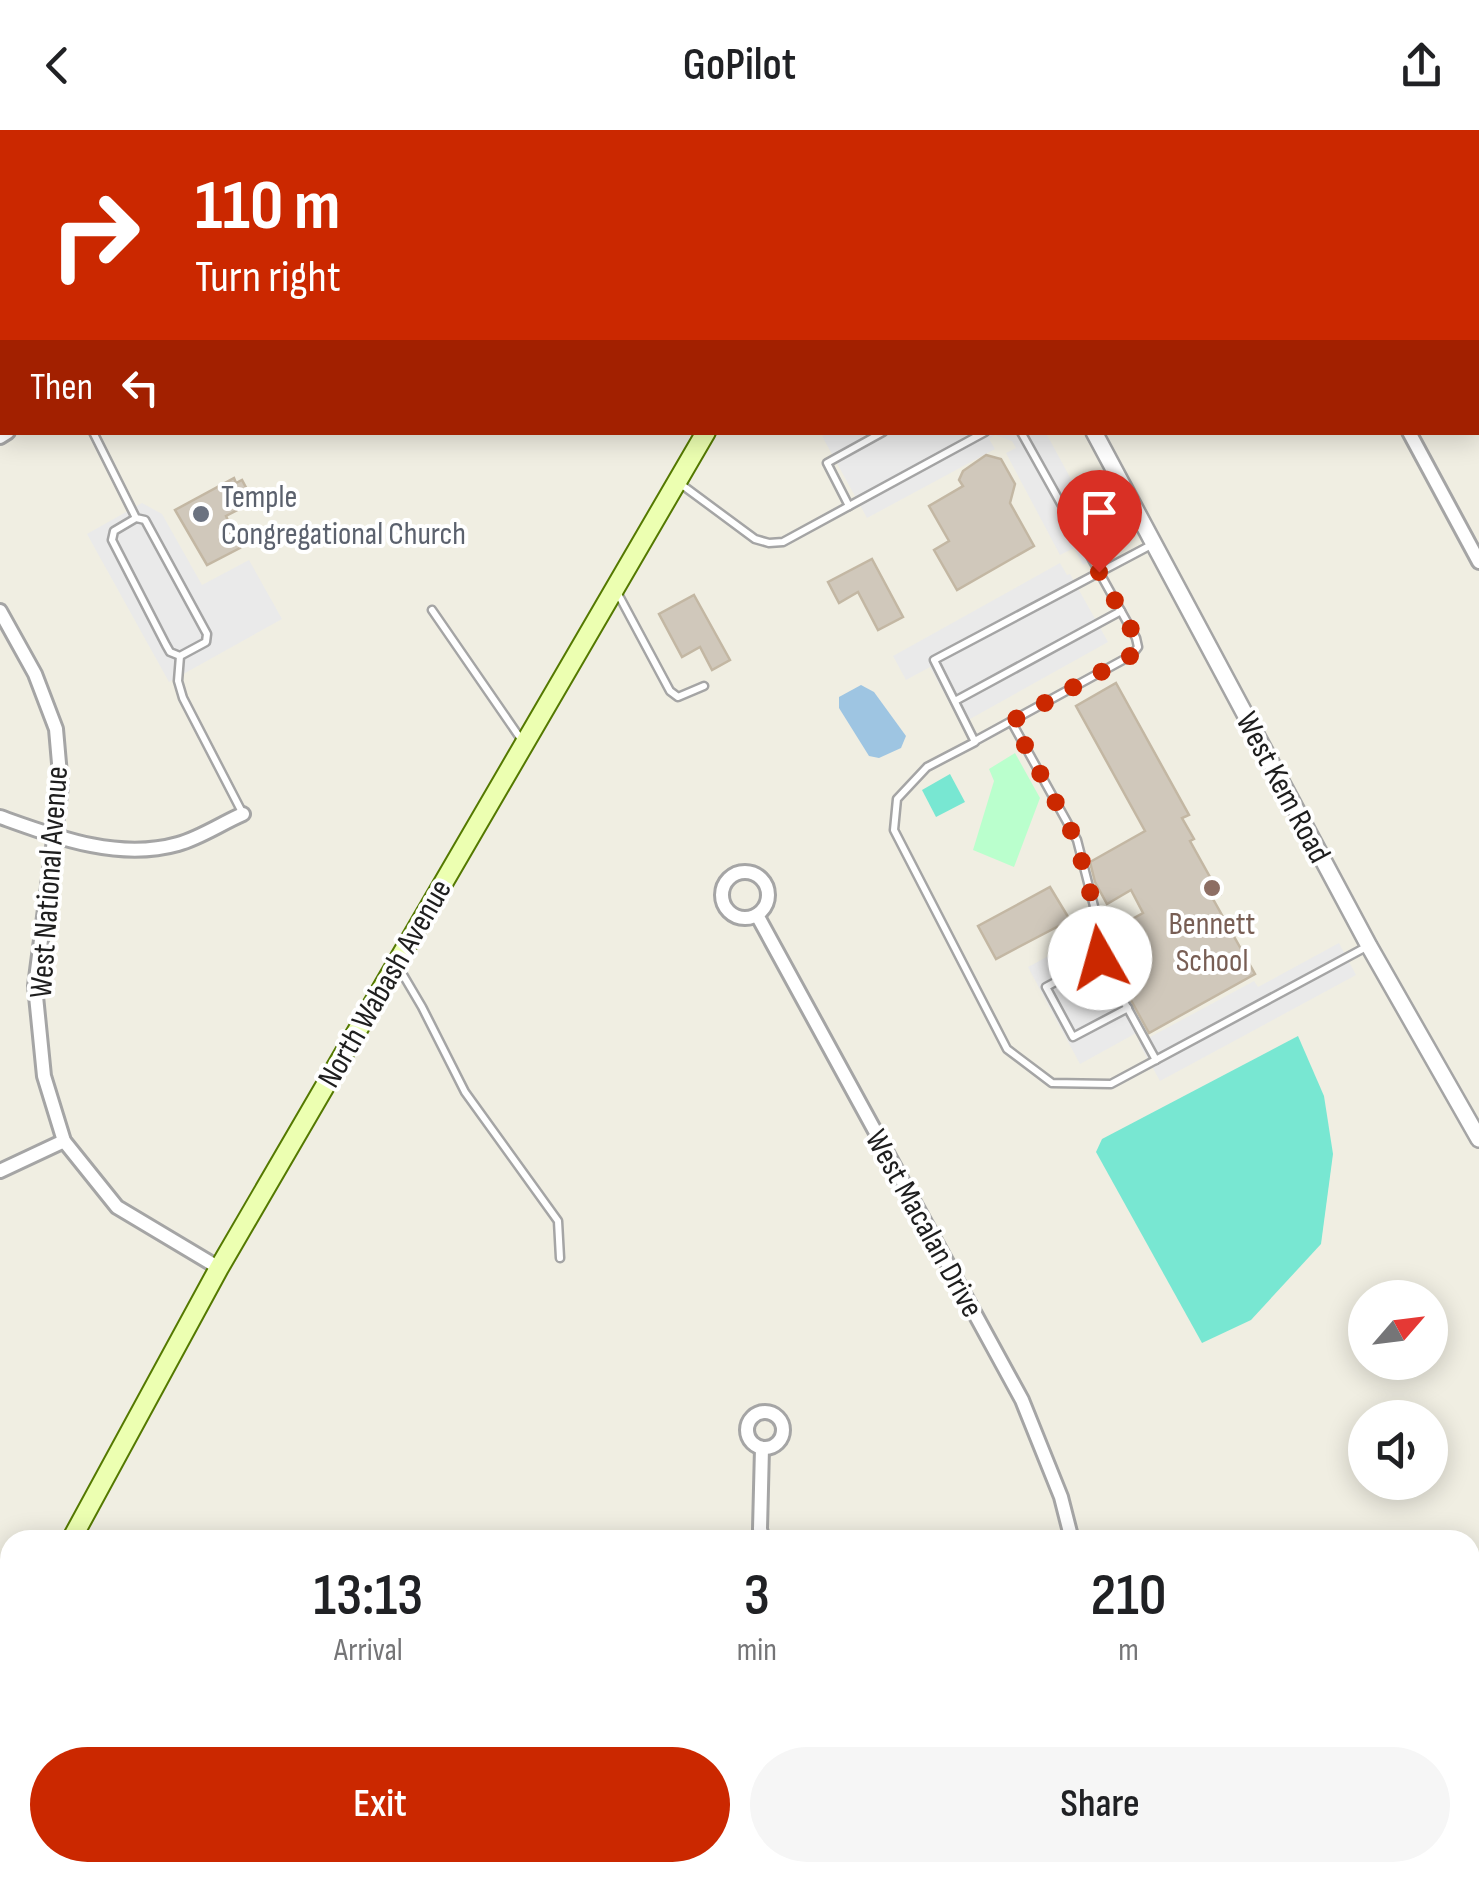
<!DOCTYPE html>
<html lang="en">
<head>
<meta charset="utf-8">
<style>
  :root { --surface:#fff; --page:#f6f6f6; --text:#202124; --muted:#757577; --accent:#cb2800 }
  body { margin:0; font-family:"Sofia Sans Condensed",sans-serif; background:var(--page); color:var(--text); height:100vh; display:flex; flex-direction:column; font-size:38px; white-space:nowrap }
  * { box-sizing:border-box; margin:0 }
  p { font-size:32px; color:var(--muted) }
  .icon { flex:none; width:55px; height:55px; fill:none; stroke:currentColor; stroke-width:2; stroke-linecap:round; stroke-linejoin:round }
  .map { position:relative; flex:1; overflow:hidden }
  .sheet { position:absolute; left:0px; top:1400px; width:1480px; height:352px; display:flex; flex-direction:column; background:var(--surface); border-radius:30px 30px 0 0; box-shadow:0 5px 25px #0003 }
  .sheet>* { flex:none }
  .banner { position:absolute; left:0px; top:0px; width:1480px; height:305px; box-shadow:0 5px 25px #0003; background:#cb2800; color:#fff; overflow:hidden }
  .needle { width:65px; rotate:62deg }
  .controls { position:absolute; left:1348px; top:1150px; display:grid; gap:20px }
  .controls a { display:grid; place-items:center; width:100px; height:100px; border-radius:50%; background:var(--surface); box-shadow:0 5px 25px #0003; font-size:50px }
  .pin { position:absolute; display:grid; place-items:center; width:85px; height:85px; color:#fff; margin:-102px -42px; border-radius:50% 50% 50% 0; rotate:-45deg; box-shadow:0 0 10px #0007 }
  .pin .icon { rotate:45deg }
  .me { position:absolute; width:110px; margin:-55px; rotate:353deg; stroke-linejoin:round; filter:drop-shadow(0 0 8px #0008) }
  .turn { display:flex; align-items:center; gap:35px; height:210px; padding:0 30px; font-size:45px }
  .turn .icon { width:130px; height:130px; stroke-width:2.5 }
  .turn b { display:block; font-size:70px; line-height:85px }
  .then { display:flex; align-items:center; height:95px; padding:0 30px; background:#0003; gap:20px; font-size:38px }
  .eta { display:flex; justify-content:space-evenly; align-items:center; height:170px; text-align:center }
  .eta b { font-size:60px; font-weight:600; line-height:70px }
  .button { display:flex; gap:20px; margin-top:auto; padding:20px 30px }
  .button a { flex:1; height:115px; border-radius:60px; background:var(--accent); color:#fff; font-size:40px; font-weight:600; line-height:115px; text-align:center }
  .button a+a { background:var(--page); color:var(--text) }
  header { display:flex; justify-content:space-between; align-items:center; height:130px; padding:0 30px; background:var(--surface); font-size:45px; font-weight:600 }
  .map>svg:first-child { display:block }
  .park { fill:#baffcd }
  .pitch { fill:#78e7d2 }
  .parking { fill:#eaeaea }
  .water { fill:#9ec5e2 }
  .building { fill:#d0c8bb; stroke:#c3b7a3; stroke-width:2.5 }
  .lines { fill:none; stroke-linecap:round; stroke-linejoin:round }
  .service-casing { stroke:#a5a5a5; stroke-width:11 }
  .minor-casing { stroke:#a5a5a5; stroke-width:18 }
  .tertiary-casing { stroke:#a5a5a5; stroke-width:20 }
  .secondary-casing { stroke:#547900; stroke-width:22 }
  .service { stroke:#fff; stroke-width:6 }
  .minor { stroke:#fff; stroke-width:12 }
  .tertiary { stroke:#fff; stroke-width:15 }
  .secondary { stroke:#ecffb1; stroke-width:18 }
  .route { stroke:#cb2800; stroke-width:18; stroke-dasharray:0 32.4 }
  .worship-dot { fill:#6b7280; stroke:#fff; stroke-width:4 }
  .education-dot { fill:#8d6e63; stroke:#fff; stroke-width:4 }
  .labels { text-anchor:middle; stroke-width:8; stroke-linejoin:round; paint-order:stroke }
  .worship-label { font-size:32px; fill:#5b616d; stroke:#fff; text-anchor:start }
  .street-label { font-size:32px; fill:#1e1e1e; stroke:#fff }
  .education-label { font-size:32px; fill:#785e54; stroke:#fff }
</style>
</head>
<body>
<header><svg class="icon" aria-label="back" viewBox="0 0 24 24"><path d="M15 5l-7 7 7 7"/></svg>GoPilot<svg class="icon" aria-label="share" viewBox="0 0 24 24"><path d="M12 15V3M7 8l5-5 5 5M5 13v7h14v-7"/></svg></header>
<div class="map">
<svg width="1479" height="1752" viewBox="0 0 1479 1752">
  <rect width="100%" height="100%" fill="#f0eee2"/>
  <polygon class="park" points="1015,623 1040,668 1014,737 973,720 994,651 989,639"/>
  <g class="pitch">
    <polygon points="950,644 965,672 936,687 922,660"/>
    <polygon points="1298,906 1324,966 1333,1024 1321,1114 1251,1190 1202,1213 1096,1022 1102,1009"/>
  </g>
  <g class="parking">
    <polygon points="829,302 1046,303 1110,421 1083,435 1074,418 1060,425 1006,323 1016,318 1012,311 995,305 989,309 995,319 867,388 822,306"/>
    <polygon points="142,373 162,384 202,455 249,430 282,489 169,552 87,404"/>
    <polygon points="1060,433 1067,445 1070,444 1108,512 961,594 930,537 906,550 893,526"/>
    <polygon points="1086,806 1138,902 1080,934 1028,837"/>
    <polygon points="1339,813 1356,845 1160,951 1139,913 1254,851 1258,857"/>
  </g>
  <polygon class="water" points="861,555 874,562 906,606 901,618 879,628 869,626 839,578 839,567"/>
  <g class="building">
    <polygon points="986,325 1001,329 1015,354 1010,373 1034,416 957,460 934,420 949,411 929,376 963,356 959,350 963,341"/>
    <polygon points="234,348 236,353 242,350 251,367 247,370 249,374 226,386 240,418 207,435 175,380"/>
    <polygon points="872,429 903,487 878,500 858,462 839,473 828,452"/>
    <polygon points="694,465 730,530 712,540 700,517 682,527 659,484"/>
    <polygon points="1116,553 1189,685 1182,688 1194,709 1190,711 1220,765 1213,769 1255,844 1149,903 1100,814 1101,806 1143,783 1131,760 1107,774 1095,752 1090,732 1145,701 1076,576"/>
    <polygon points="1050,757 1070,790 996,829 978,796"/>
  </g>
  <g class="lines">
    <g class="service-casing">
      <g id="service">
        <polyline points="209,0 211,2"/>
        <polyline points="772,0 773,2"/>
        <polyline points="1158,0 1160,2"/>
        <polyline points="1434,0 1434,2"/>
        <polyline points="1058,2 1063,0"/>
        <polyline points="1478,48 1479,48"/>
        <polyline points="0,189 2,194"/>
        <polyline points="93,302 136,388 145,390 207,504 206,512 180,526 170,522 166,515 112,410 114,401 136,388"/>
        <polyline points="678,352 755,409 769,413 783,412 985,302"/>
        <polyline points="849,376 827,333 883,302"/>
        <polyline points="1153,414 934,530 975,612 927,637 897,669 894,700 1007,919 1052,953 1111,954 1368,816"/>
        <polyline points="617,462 670,561 678,567 704,556"/>
        <polyline points="432,480 523,612"/>
        <polyline points="180,526 178,551 183,568 243,684"/>
        <polyline points="955,571 1121,481"/>
        <polyline points="1011,591 1077,710 1096,784 1093,815 1156,930"/>
        <polyline points="975,611 1132,525 1138,517 1136,508 1021,302"/>
        <polyline points="1100,828 1046,857 1073,907 1128,878"/>
        <polyline points="399,838 422,877 465,962 558,1091 560,1128"/>
        <polyline points="708,1742 712,1752"/>
      </g>
    </g>
    <g class="minor-casing">
      <g id="minor">
        <polyline points="360,0 361,2"/>
        <polyline points="557,2 562,0"/>
        <polyline points="1478,179 1479,179"/>
        <polyline points="1409,302 1479,432"/>
        <polyline points="0,307 8,302"/>
        <polyline points="0,481 35,544 56,599 61,656 35,856 44,946 64,1011 117,1077 219,1138"/>
        <path d="M0,687c56,20 118,44 178,27 22,-6 44,-21 65,-30"/>
        <circle cx="745" cy="765" r="23"/>
        <polyline points="757,785 1022,1270 1061,1367 1072,1410"/>
        <polyline points="0,1041 64,1011"/>
        <circle cx="765" cy="1300" r="18"/>
        <polyline points="762,1318 760,1399 763,1410"/>
        <polyline points="1470,1719 1479,1715"/>
        <polyline points="979,1742 984,1752"/>
        <polyline points="325,1752 328,1742"/>
        <polyline points="1376,1752 1403,1742"/>
      </g>
    </g>
    <g class="tertiary-casing">
      <g id="tertiary">
        <polyline points="931,0 932,2"/>
        <polyline points="1094,302 1369,816 1479,1009"/>
        <polyline points="1470,1458 1479,1454"/>
        <polyline points="620,1752 649,1742"/>
      </g>
    </g>
    <g class="secondary-casing">
      <g id="secondary">
        <polyline points="884,2 886,0"/>
        <polyline points="71,1410 219,1138 706,302"/>
        <polyline points="0,1542 10,1523"/>
      </g>
    </g>
    <use href="#service" class="service"/>
    <use href="#minor" class="minor"/>
    <use href="#tertiary" class="tertiary"/>
    <use href="#secondary" class="secondary"/>
  </g>
  <g class="lines">
    <polyline class="route" points="1099,442 1136,508 1138,517 1132,525 1012,591 1076,710 1096,784 1093,815 1100,828"/>
  </g>
  <circle class="worship-dot" cx="201" cy="384" r="10"/>
  <circle class="education-dot" cx="1212" cy="758" r="10"/>
  <g class="labels">
    <g class="worship-label">
      <text x="221" y="377">Temple<tspan x="221" dy="37">Congregational Church</tspan></text>
    </g>
    <g class="street-label">
      <text transform="translate(1284 657) rotate(62)" y="11">West Kem Road</text>
      <text transform="translate(48 752) rotate(-86)" y="11">West National Avenue</text>
      <text transform="translate(384 853) rotate(-60)" y="11">North Wabash Avenue</text>
      <text transform="translate(925 1093) rotate(61)" y="11">West Macalan Drive</text>
    </g>
    <g class="education-label">
      <text x="1212" y="804">Bennett<tspan x="1212" dy="37">School</tspan></text>
    </g>
  </g>
</svg>
<div class="controls">
<a><svg class="needle" viewBox="-14 -14 28 28"><path d="M0-13l5 13h-10z" fill="#e53935"/><path d="M0 13l5-13h-10z" fill="#757577"/></svg></a>
<a><svg class="icon" aria-label="sound" viewBox="0 0 24 24"><path d="M4 9h4l5-4v14l-5-4H4zM17 9q2 3 0 6"/></svg></a>
</div>
<div class="pin" style="left:1099px;top:442px;background:#d93025"><svg class="icon" aria-label="arrive" viewBox="0 0 24 24"><path d="M6 21V4h12l-3 4 3 4H6"/></svg></div>
<svg class="me" style="left:1100px;top:828px" viewBox="-20 -20 40 40"><circle r="19" fill="#fff"/><path d="M0-13L10 11 0 6-10 11z" fill="#cb2800"/></svg>
<div class="banner">
<div class="turn"><svg class="icon" aria-label="right" viewBox="0 0 24 24"><path d="M7 20v-9h11M14 6l5 5-5 5"/></svg><div><b>110 m</b>Turn right</div></div>
<div class="then">Then<svg class="icon" aria-label="left" viewBox="0 0 24 24"><path d="M17 20v-9H6M10 6l-5 5 5 5"/></svg></div>
</div>
<section class="sheet">
<div class="eta">
<div><b>13:13</b><p>Arrival</p></div>
<div><b>3</b><p>min</p></div>
<div><b>210</b><p>m</p></div>
</div>
<div class="button"><a>Exit</a><a>Share</a></div>
</section>
</div>
</body>
</html>
